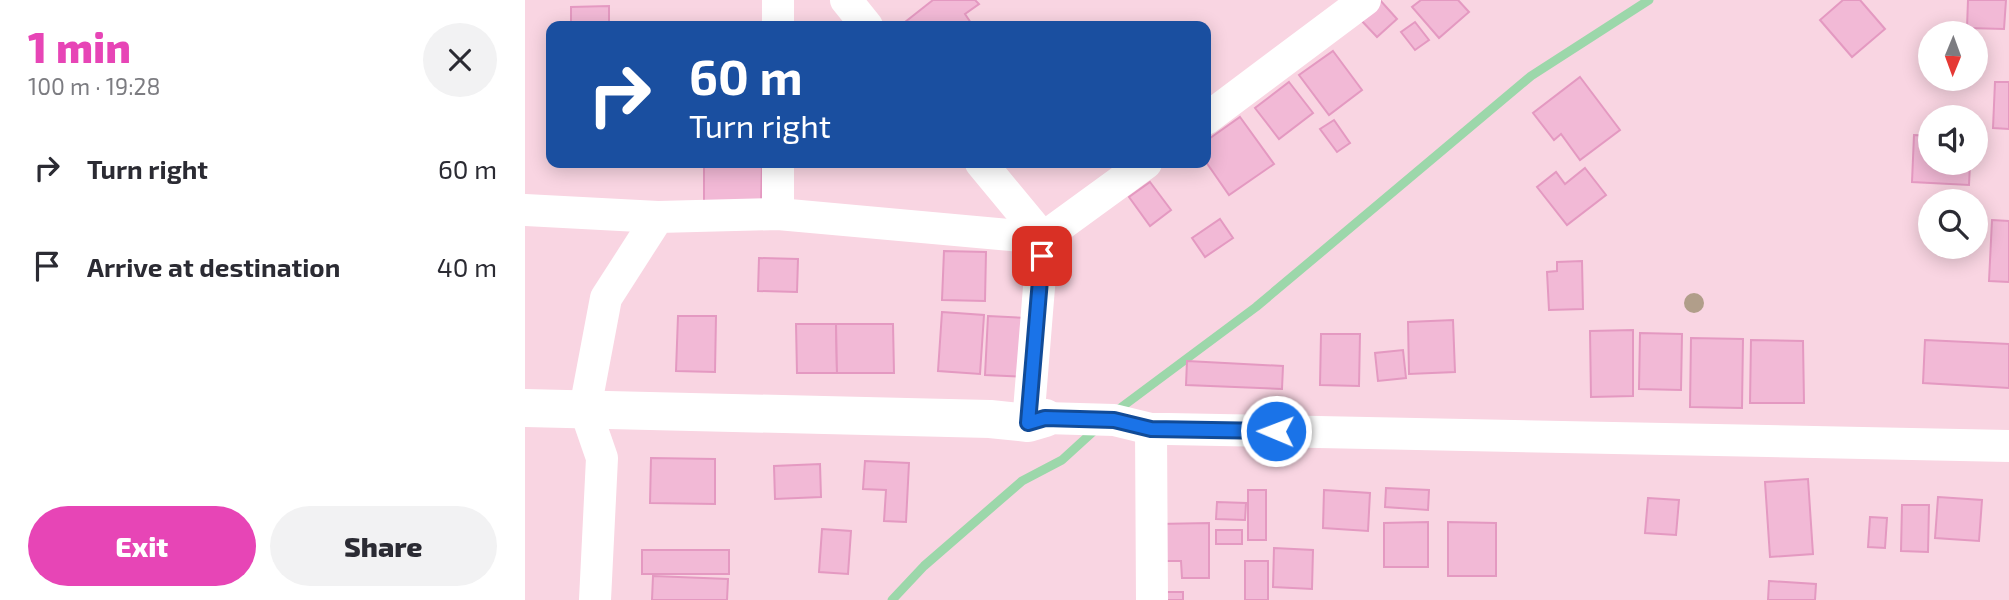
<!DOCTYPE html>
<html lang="en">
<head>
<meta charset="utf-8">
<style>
  :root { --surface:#fff; --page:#f2f2f3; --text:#2b2b33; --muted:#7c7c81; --accent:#e745b6 }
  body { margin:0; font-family:"Exo 2",sans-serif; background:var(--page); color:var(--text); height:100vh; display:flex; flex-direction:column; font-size:26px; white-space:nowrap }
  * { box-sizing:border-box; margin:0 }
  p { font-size:23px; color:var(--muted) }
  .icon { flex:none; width:38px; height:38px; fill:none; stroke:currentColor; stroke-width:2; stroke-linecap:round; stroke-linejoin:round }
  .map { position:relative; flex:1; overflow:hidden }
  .details { display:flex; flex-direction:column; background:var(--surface); width:525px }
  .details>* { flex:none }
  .hud { position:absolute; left:21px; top:21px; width:665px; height:147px; border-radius:14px; box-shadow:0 4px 18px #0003; background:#1a4fa0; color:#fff; overflow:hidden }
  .needle { width:46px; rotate:181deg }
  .fabs { position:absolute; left:1393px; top:21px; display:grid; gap:14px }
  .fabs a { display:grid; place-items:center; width:70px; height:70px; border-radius:50%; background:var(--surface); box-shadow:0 4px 18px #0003; font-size:35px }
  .pin { position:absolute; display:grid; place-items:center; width:60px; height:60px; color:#fff; margin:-30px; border-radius:14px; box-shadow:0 4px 10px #0006 }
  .me { position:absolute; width:77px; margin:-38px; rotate:271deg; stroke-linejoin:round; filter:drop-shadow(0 0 5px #0008) }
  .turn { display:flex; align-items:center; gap:24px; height:147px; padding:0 28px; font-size:32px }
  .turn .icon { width:91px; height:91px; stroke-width:2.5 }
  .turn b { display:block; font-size:49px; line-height:60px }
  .round { display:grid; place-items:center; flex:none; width:74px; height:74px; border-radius:37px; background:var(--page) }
  .head { display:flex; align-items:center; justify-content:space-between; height:119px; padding:0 28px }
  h1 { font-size:42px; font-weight:800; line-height:52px; color:var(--accent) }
  .button { display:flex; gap:14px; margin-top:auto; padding:14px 28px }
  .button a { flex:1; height:80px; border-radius:42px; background:var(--accent); color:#fff; font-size:28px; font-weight:800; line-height:80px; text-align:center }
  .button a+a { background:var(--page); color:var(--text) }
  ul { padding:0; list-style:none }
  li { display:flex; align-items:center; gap:21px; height:98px; padding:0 28px }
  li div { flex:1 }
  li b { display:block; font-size:26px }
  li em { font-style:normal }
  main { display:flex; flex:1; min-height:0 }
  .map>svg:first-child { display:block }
  .residential { fill:#f9d5e2; fill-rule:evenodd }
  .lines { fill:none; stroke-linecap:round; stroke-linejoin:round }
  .stream { stroke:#9cd7aa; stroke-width:9 }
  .building { fill:#f2b9d6; stroke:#e499c1; stroke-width:2 }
  .street { stroke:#fff; stroke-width:32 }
  .secondary { stroke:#fff; stroke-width:38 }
  .tree { fill:#b19e8a }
  .route-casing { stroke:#114b97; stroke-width:18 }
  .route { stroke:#1a73e8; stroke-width:12 }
</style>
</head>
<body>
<main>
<section class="details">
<div class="head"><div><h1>1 min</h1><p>100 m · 19:28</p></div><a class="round"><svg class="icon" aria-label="close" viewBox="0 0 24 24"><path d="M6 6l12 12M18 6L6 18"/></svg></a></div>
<ul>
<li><svg class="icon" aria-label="right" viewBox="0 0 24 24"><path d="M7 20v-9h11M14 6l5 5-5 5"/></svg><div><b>Turn right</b></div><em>60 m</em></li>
<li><svg class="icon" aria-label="arrive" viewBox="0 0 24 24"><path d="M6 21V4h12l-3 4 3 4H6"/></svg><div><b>Arrive at destination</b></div><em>40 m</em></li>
</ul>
<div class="button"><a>Exit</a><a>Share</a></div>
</section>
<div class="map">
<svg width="1484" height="600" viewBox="0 0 1484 600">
  <rect width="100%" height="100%" fill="#fce1e9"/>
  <path class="residential" d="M0,0h1484v600h-1484zM26,26h655v137h-655zM1405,33h46v46h-46zM1405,117h46v46h-46zM1405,201h46v46h-46z"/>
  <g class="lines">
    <g class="stream">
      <polyline points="590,412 731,307 1006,76 1124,0"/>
      <polyline points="367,600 399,566 497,481 537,460 571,429"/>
    </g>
  </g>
  <g class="building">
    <polygon points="408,0 450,0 454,4 440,14 448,26 375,26"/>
    <polygon points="855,0 872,19 852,37 834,18"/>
    <polygon points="896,0 933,0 944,12 914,38 887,7"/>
    <polygon points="1318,0 1335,0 1360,29 1327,57 1295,20"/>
    <polygon points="1443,0 1481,0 1479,29 1442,28"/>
    <polygon points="84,6 84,26 46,26 46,7"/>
    <polygon points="890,22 904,40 890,50 876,32"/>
    <polygon points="808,51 837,90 804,115 774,75"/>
    <polygon points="1055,77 1095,130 1055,160 1036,134 1029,140 1008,113"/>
    <polygon points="764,82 788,113 754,139 730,108"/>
    <polygon points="1470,82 1484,82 1484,129 1468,128"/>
    <polygon points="715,117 749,164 704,195 681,162 681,141"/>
    <polygon points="809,120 825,143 812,152 795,129"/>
    <polygon points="1389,135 1405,136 1405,163 1445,163 1444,185 1387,182"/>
    <polygon points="179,163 237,163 236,202 179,201"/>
    <polygon points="1060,168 1081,195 1042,225 1012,187 1031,172 1040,184"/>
    <polygon points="625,182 646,210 625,226 604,197"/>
    <polygon points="695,219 708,238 680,257 667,238"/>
    <polygon points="1467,220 1484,221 1484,282 1464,281"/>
    <polygon points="419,251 461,252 460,301 417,300"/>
    <polygon points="234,258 273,259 272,292 233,291"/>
    <polygon points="1057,261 1058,309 1024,310 1022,272 1032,271 1032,262"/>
    <polygon points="417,312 459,315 455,374 413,371"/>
    <polygon points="153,316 191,316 190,372 151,371"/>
    <polygon points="463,316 503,318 501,377 460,375"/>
    <polygon points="928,320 930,372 884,374 883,322"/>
    <polygon points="271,324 311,324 312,373 272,373"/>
    <polygon points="311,324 368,324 369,373 312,373"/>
    <polygon points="1108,330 1108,396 1066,397 1065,331"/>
    <polygon points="1115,333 1157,334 1156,390 1114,389"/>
    <polygon points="796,334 835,334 834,386 795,385"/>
    <polygon points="1166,338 1218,339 1217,408 1165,407"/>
    <polygon points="1226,340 1278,341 1279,403 1225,403"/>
    <polygon points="1400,340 1484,344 1484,388 1398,383"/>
    <polygon points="878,350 881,378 853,381 850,353"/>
    <polygon points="662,361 758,366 757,389 661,385"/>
    <polygon points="126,458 190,459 190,504 125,503"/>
    <polygon points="340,461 384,463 381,522 359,521 361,490 338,489"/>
    <polygon points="295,464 296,497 250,499 249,466"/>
    <polygon points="1283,479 1288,554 1245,557 1240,482"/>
    <polygon points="861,488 904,490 903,510 860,507"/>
    <rect x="723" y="490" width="18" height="50"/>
    <polygon points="799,490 845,493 843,531 798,528"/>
    <polygon points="1413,497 1457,500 1454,541 1410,538"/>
    <polygon points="1123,498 1154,500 1151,535 1120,533"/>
    <polygon points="692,502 721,503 720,520 691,519"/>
    <polygon points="1377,505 1404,505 1403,552 1376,551"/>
    <polygon points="1345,517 1362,518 1360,548 1343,547"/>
    <polygon points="903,522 903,567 859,567 859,523"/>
    <polygon points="923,522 971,523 971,576 923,576"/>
    <polygon points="684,523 684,578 657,578 656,561 633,561 633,524"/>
    <polygon points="297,529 326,531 323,574 294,572"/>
    <rect x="691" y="530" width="26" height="14"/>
    <polygon points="749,548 788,550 787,589 748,587"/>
    <rect x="117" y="550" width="87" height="24"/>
    <rect x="720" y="561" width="23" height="39"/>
    <polygon points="128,576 203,579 202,600 127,600"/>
    <polygon points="1244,581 1291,584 1290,600 1243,600"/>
    <rect x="630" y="592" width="28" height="8"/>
  </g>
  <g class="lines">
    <g class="street">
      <polyline points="253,0 253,26"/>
      <polyline points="321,0 342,26"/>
      <polyline points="681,119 840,0"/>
      <polyline points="253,163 253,214"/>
      <polyline points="456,163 518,238"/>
      <polyline points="0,210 133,217 253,214 518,238"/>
      <polyline points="520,418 589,420 626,429 643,429 1484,446"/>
      <polyline points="503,423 518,238 621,163"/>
      <polyline points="626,429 627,600"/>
      <polyline points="70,600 77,458 60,409 81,298 133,217"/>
    </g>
    <polyline class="secondary" points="0,408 465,419 503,423 520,418"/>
  </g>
  <circle class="tree" cx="1169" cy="303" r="10"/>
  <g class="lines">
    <g class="route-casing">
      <polyline id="route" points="517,256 503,423 520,418 589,420 626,429 751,431"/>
    </g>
    <use href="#route" class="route"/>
  </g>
</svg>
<div class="fabs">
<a><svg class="needle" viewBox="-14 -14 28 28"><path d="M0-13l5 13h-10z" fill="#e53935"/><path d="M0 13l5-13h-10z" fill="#7c7c81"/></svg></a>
<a><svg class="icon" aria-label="sound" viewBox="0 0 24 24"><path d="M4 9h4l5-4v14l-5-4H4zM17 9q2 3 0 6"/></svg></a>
<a><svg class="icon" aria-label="search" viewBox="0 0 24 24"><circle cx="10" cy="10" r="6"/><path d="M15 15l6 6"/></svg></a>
</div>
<div class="pin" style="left:517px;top:256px;background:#d93025"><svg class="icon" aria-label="arrive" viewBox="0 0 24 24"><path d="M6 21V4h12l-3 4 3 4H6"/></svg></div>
<svg class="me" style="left:751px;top:431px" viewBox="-20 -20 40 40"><circle r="17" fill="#1a73e8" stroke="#fff" stroke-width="3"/><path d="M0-11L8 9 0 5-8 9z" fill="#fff"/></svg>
<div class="hud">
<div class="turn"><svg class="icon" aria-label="right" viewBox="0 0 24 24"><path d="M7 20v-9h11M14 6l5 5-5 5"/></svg><div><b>60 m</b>Turn right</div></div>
</div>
</div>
</main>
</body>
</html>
